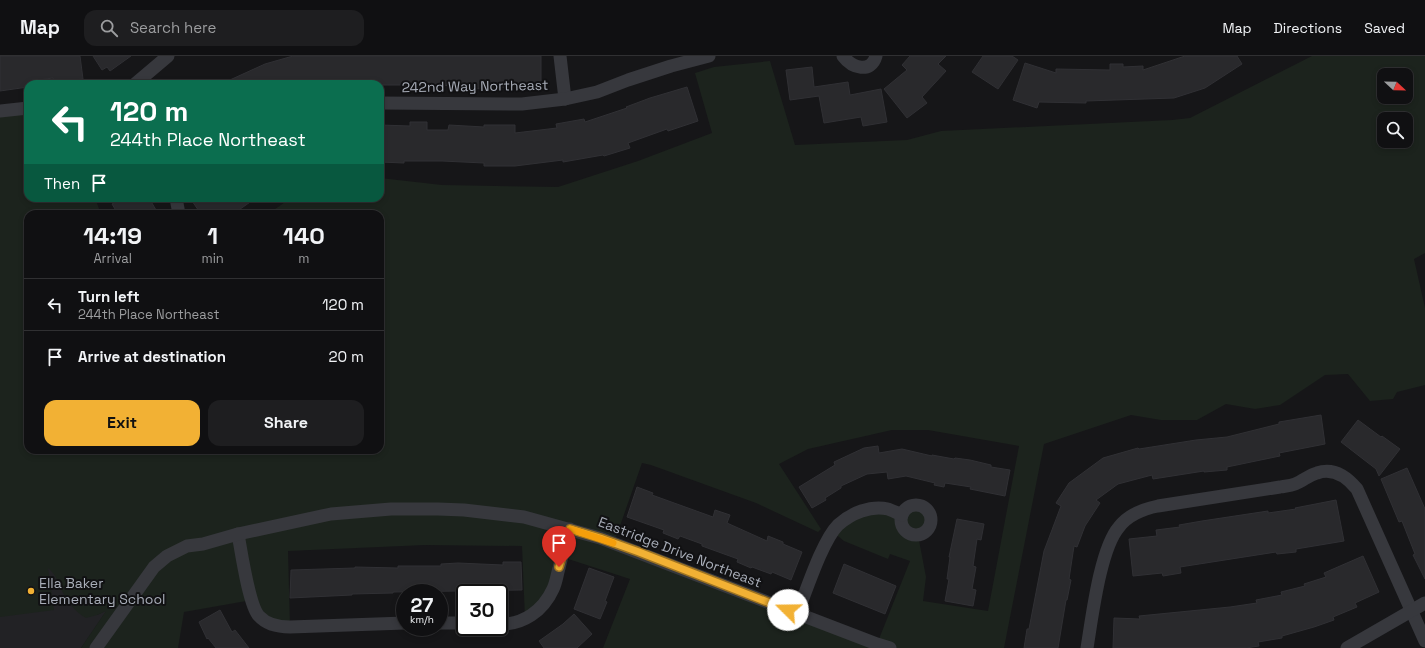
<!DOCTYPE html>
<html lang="en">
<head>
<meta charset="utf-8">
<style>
  :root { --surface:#101012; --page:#1e1e20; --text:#f1f3f6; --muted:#9c9d9f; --line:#303032; --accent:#f2b134 }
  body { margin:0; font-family:"Space Grotesk",sans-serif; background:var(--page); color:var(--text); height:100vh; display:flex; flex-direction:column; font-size:15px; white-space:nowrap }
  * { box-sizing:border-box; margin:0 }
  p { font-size:13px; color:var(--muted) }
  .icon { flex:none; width:22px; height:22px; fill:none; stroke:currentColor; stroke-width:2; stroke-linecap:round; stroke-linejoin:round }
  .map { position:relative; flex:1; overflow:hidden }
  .panel { position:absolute; left:24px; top:154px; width:360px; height:244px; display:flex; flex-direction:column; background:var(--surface); border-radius:12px; box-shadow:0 2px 6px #0003,0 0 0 1px var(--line) }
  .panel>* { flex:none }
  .guide { position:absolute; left:24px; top:24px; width:360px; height:122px; border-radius:12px; box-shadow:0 2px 6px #0003,0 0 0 1px var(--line); background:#0b6e4f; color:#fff; overflow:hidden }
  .needle { width:26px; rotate:112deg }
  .fabs { position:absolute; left:1377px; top:12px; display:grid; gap:8px }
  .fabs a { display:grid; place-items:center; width:36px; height:36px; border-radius:8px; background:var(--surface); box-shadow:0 2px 6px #0003,0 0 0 1px var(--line); font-size:20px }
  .speed { position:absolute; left:396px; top:528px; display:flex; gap:8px; font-size:20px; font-weight:700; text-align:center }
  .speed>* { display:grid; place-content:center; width:52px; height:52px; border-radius:50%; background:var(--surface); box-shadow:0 2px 6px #0003,0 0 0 1px var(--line); line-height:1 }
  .speed small { font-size:10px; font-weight:400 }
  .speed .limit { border:2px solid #111; border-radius:6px; background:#fff; color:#111 }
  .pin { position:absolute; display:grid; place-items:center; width:34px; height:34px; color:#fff; margin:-41px -17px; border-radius:50% 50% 50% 0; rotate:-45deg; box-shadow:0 0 4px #0007 }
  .pin .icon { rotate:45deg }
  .me { position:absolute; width:44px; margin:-22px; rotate:292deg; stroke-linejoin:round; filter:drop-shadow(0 0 3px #0008) }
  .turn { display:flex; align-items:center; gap:14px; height:84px; padding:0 20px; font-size:18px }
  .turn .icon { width:52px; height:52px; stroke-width:2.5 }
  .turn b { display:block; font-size:28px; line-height:34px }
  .then { display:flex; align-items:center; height:38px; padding:0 20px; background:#0003; gap:8px; font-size:15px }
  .eta { display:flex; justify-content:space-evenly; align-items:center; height:68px; text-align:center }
  .eta b { font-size:24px; font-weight:700; line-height:28px }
  .button { display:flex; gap:8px; margin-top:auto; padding:8px 20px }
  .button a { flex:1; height:46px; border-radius:12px; background:var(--accent); color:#111; font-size:16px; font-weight:700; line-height:46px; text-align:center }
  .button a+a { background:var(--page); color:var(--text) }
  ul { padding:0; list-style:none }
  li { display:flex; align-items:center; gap:12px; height:52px; padding:0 20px; border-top:1px solid var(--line) }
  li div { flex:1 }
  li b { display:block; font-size:15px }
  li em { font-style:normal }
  header { display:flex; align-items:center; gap:24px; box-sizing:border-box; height:56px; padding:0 20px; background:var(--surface); border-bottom:1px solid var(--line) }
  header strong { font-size:19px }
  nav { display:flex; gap:22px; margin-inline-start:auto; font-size:14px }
  .search { width:280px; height:36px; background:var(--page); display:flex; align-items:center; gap:10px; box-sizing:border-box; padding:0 14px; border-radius:12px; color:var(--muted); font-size:15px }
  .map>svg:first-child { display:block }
  .built { fill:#222225 }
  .green { fill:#1c231d; fill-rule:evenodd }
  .building { fill:#29292c; stroke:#303034 }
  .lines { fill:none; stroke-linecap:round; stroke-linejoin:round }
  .street { stroke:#37383d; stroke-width:13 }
  .route-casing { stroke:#9d7322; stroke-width:10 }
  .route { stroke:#f2b134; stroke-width:7 }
  .slow { stroke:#f59e0b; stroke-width:7 }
  .poi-dot { fill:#f2b134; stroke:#111113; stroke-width:1.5 }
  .labels { text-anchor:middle; stroke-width:4; stroke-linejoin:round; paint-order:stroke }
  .street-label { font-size:14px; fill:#a8adb8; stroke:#111113 }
  .poi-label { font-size:14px; fill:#a8adb8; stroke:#111113; text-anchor:start }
</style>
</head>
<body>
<header>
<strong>Map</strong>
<div class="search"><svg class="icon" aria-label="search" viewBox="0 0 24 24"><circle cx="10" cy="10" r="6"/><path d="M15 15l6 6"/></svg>Search here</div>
<nav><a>Map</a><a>Directions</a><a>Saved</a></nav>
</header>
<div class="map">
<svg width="1425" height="592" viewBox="0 0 1425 592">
  <rect width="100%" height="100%" fill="#161618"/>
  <polygon class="built" points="0,491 48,511 56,519 60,531 72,550 97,559 107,554 81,592 0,592"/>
  <path class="green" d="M1312,0h113v197l-11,6 11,49v77l-28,7 -4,7 -23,2 -22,-27 -23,1 -45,30 -25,4 -29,-5 -29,16h-36l-30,-5 -87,29 -40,204h-401l27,-69 -68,-22 -8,32 -29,30 -3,-73 -97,-1 -137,6 2,76 -12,-1 -26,-26 -68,12 -6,36h-97l25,-37 -9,4 -11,3c-12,-7 -21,-19 -26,-32 -4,-8 -4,-11 -12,-18l6,42 -54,7v-506l28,-3v90h67l6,16h-73v236h352v-236h-112l23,-16h89v-20l62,7 116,2 80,-26 74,-28 -17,-60 19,-6 56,-6 25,84 112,-5 34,-9 231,-11 18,-2zM1384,19h22v22h-22zM1384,63h22v22h-22zM892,374h36l91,16 -31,165 -65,-10 3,-24 -8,-42c26,-8 8,-41 -13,-25l-57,8 -15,14 11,9 44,18 2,-5 20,7 -33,83 -263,-101 28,-80 9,2 105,38 62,29 3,-3 -42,-65 29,-15z"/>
  <g class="building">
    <polygon points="0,0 80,0 83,23 53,26 53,22 31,25 32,28 28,28 28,31 0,35"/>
    <polygon points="93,0 131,0 110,15 107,11 102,14"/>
    <polygon points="293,0 541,0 541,31 486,31 486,33 462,32 462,30 428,29 428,33 403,32 403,29 380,29 380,28 221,28 265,8"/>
    <polygon points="910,0 946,0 938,8 946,15 922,41 927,47 907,62 884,33 907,14 902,9"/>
    <polygon points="983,0 1012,0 1018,4 998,33 972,16"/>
    <polygon points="1185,0 1237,0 1242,8 1205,32 1174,42 1086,45 1086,47 1039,46 1037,52 1013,44 1025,7 1056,17 1056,13 1110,14 1110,8 1123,8 1123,11 1143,10 1143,14"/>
    <polygon points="812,11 814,31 848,26 850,39 881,33 887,66 863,70 861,61 824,67 819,40 790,44 786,14"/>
    <polygon points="687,31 698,65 668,75 667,73 628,87 630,92 604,100 603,99 563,106 563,104 515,110 484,110 484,107 442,105 404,105 404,107 380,106 380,69 410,70 410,66 427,66 427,74 448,74 449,69 484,71 484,69 515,69 515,77 557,72 556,68 584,63 585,66 627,52 626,51 650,42"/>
    <polygon points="123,142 149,142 156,154 149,158 118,158 112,148"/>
    <polygon points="190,142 256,142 233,158 201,158"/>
    <polygon points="1321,359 1325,388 1279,397 1280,400 1227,411 1227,414 1204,416 1204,415 1153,423 1152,419 1118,428 1096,444 1100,447 1085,470 1077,491 1074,490 1069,523 1071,524 1067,544 1066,544 1058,592 1024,592 1027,573 1029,573 1044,495 1061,450 1056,447 1069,427 1103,402 1138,392 1139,393 1196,384 1227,381 1279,368 1279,366"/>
    <polygon points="1358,364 1381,381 1382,380 1400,393 1379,420 1376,413 1341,386"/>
    <polygon points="878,390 879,397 902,393 932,400 932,399 954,403 955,402 970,404 991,409 991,411 1010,414 1005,440 970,433 971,431 945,427 944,431 934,429 935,427 906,420 888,423 887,416 867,418 841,430 841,432 825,442 826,444 812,452 799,431 835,409 834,406 864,392"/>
    <polygon points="1407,412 1425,453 1425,523 1413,499 1415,498 1402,465 1399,466 1381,423"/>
    <polygon points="637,431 653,437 652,439 713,461 715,454 730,459 727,467 767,485 768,480 783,486 783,488 802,496 791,524 772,516 771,518 752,511 751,512 737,506 738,503 702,490 702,488 680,480 678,483 663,477 664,474 627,461"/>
    <polygon points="1336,444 1344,485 1296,493 1296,496 1277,498 1276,496 1180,511 1181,517 1163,520 1162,517 1133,520 1129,483 1157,480 1156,474 1180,471 1179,469 1202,465 1268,455 1268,457 1296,453 1295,452"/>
    <polygon points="957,463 984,468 981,484 977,483 973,510 976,511 972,533 976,534 973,550 945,545 949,523 947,523 950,501 949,501"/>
    <polygon points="1363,500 1379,536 1355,547 1357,551 1333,561 1334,564 1314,571 1282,580 1282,582 1258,586 1259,590 1246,592 1113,592 1114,562 1140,563 1139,560 1230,551 1257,547 1256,544 1282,539 1281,536 1305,530 1304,528 1326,521 1324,517"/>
    <polygon points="503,506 521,506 522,534 393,536 393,537 352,538 352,539 290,542 291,514 355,512 355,511 398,512 398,510 441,510 441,508 458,507 503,509"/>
    <polygon points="844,508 896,530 885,558 833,537"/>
    <polygon points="589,512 614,521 605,545 607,546 600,563 574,553"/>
    <polygon points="220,554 232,576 235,574 249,592 216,592 208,582 207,583 199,566"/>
    <polygon points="574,558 592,578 577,592 544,592 539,585 563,568"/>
  </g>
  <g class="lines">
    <g class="street">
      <polyline points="560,0 565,43"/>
      <path d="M843,0c9,12 28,18 33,0"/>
      <polyline points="135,28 168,0"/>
      <polyline points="380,47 522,48 565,43 597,36 628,24 671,10 709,0"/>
      <polyline points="0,55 28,52"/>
      <polyline points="176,142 179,158"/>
      <circle cx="916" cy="464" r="15"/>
      <path d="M238,478c3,16 11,72 21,82 8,9 20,11 31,11l115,-4"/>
      <path d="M797,558c9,-22 25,-73 41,-89 13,-12 33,-20 50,-16 5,2 10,4 14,6"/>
      <polyline points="439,567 465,567"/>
      <path d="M499,568c24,1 44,-13 54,-35 3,-6 4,-14 6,-21 3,-13 7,-26 11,-39"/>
      <polyline points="96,592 154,511 167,500 187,490 203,488 238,478 331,458 391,453 438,453 464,454 524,461 600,482 877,588 890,592"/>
      <path d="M1087,592c5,-30 13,-99 32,-121 10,-13 24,-18 39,-21l122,-19c5,-1 10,-1 15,-3 8,-3 14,-9 22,-11 17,-6 30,4 40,16l68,152"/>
      <polyline points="1347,592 1425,547"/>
    </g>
  </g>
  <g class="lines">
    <g class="route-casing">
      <polyline id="route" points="559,511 570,473 600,482 639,496 788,554"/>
    </g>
    <use href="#route" class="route"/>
    <polyline class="slow" points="567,482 570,473 613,487"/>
  </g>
  <circle class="poi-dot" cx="31" cy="535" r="4"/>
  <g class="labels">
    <g class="street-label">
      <text transform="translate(475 30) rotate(-1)" y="5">242nd Way Northeast</text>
      <text transform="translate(680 496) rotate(21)" y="5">Eastridge Drive Northeast</text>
    </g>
    <g class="poi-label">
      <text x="39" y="532">Ella Baker<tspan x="39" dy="16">Elementary School</tspan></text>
    </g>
  </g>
</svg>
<div class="fabs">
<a><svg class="needle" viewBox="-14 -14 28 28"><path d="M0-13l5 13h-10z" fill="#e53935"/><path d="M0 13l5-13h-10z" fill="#9c9d9f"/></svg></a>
<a><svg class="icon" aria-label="search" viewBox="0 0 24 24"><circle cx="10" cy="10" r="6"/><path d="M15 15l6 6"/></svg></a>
</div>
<div class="speed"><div>27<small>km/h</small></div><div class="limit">30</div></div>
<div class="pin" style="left:559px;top:511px;background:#d93025"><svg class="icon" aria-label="arrive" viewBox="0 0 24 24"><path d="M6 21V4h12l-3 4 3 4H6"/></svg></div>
<svg class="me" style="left:788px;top:554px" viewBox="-20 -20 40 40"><circle r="19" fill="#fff"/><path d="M0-13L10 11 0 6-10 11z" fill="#f2b134"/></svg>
<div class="guide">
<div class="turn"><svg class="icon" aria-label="left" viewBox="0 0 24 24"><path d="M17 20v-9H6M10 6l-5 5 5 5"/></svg><div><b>120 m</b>244th Place Northeast</div></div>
<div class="then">Then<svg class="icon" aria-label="arrive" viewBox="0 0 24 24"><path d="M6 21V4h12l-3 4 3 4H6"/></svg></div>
</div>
<section class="panel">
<div class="eta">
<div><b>14:19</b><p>Arrival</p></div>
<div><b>1</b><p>min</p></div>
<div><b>140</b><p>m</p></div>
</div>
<ul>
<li><svg class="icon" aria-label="left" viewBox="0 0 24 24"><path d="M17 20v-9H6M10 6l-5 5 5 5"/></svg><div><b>Turn left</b><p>244th Place Northeast</p></div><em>120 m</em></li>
<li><svg class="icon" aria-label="arrive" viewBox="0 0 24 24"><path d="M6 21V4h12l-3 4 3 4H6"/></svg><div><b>Arrive at destination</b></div><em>20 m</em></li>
</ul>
<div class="button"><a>Exit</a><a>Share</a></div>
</section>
</div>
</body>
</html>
